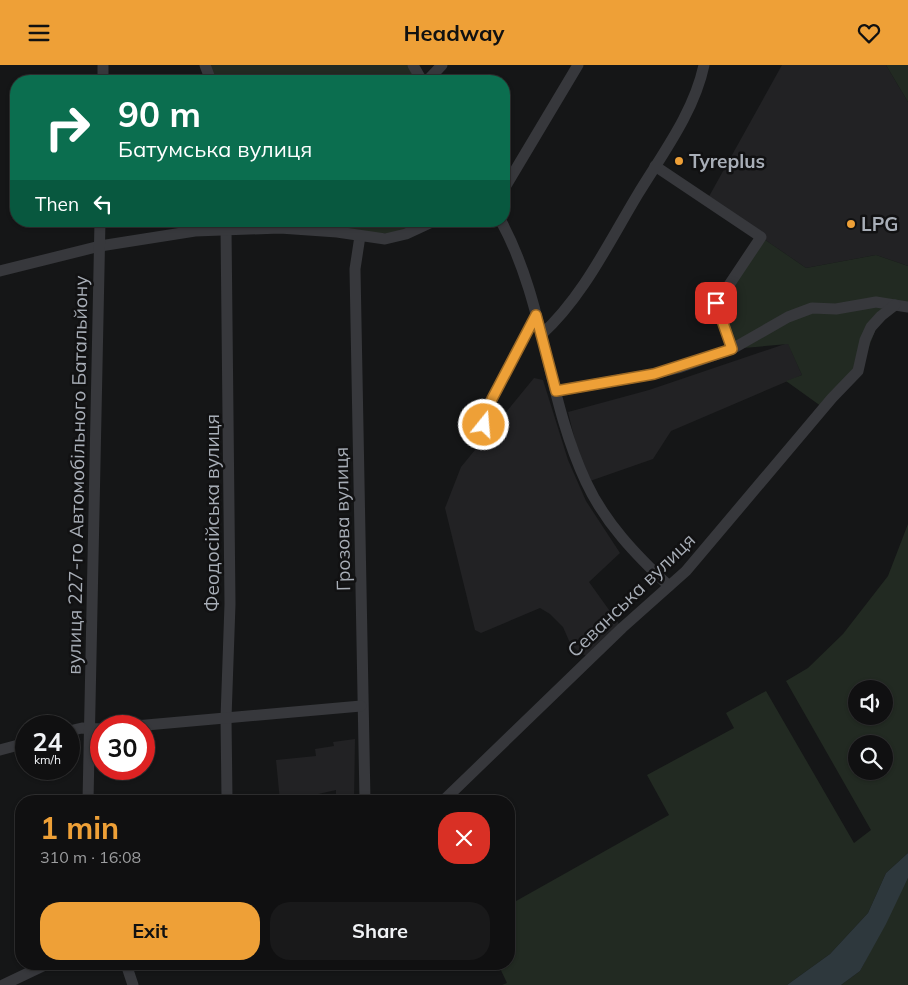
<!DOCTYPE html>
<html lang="en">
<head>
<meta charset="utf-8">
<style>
  :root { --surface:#101011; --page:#19191a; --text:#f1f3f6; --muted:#9c9d9f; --line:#303031; --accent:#eea037 }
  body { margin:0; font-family:Mulish,sans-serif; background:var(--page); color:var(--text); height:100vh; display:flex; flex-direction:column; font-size:19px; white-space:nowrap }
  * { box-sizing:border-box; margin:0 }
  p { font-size:16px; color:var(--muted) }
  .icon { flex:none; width:28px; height:28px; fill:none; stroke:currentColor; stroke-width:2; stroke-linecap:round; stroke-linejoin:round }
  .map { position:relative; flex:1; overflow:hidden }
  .details { position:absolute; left:15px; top:730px; width:500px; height:175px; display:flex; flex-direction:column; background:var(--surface); border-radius:20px; box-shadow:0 1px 4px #0004,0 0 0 1px var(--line) }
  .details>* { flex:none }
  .guide { position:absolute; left:10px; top:10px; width:500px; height:152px; border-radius:20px; box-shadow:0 1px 4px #0004,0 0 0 1px var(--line); background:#0b6e4f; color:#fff; overflow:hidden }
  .controls { position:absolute; left:848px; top:615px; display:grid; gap:10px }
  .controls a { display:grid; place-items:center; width:45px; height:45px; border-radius:50%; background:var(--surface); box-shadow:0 1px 4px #0004,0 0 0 1px var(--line); font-size:25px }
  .speed { position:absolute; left:15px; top:650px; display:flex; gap:10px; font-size:25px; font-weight:700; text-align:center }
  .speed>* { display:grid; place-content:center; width:65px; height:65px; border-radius:50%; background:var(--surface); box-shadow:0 1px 4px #0004,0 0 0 1px var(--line); line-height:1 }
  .speed small { font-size:12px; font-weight:400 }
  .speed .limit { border:8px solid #d22; background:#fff; color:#111 }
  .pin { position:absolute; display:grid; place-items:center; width:42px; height:42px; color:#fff; margin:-21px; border-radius:10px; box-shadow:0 2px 8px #0006 }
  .me { position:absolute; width:55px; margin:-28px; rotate:17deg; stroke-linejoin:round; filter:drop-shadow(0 0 4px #0008) }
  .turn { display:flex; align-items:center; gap:18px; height:105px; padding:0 25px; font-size:22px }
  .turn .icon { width:65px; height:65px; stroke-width:2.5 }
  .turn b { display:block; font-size:35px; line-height:42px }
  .then { display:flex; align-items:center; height:48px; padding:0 25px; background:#0003; gap:10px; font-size:19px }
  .round { display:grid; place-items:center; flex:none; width:52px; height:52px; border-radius:20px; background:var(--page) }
  .head { display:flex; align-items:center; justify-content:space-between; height:85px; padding:0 25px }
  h1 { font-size:30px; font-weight:700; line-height:38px; color:var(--accent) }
  .cta { display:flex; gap:10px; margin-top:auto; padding:10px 25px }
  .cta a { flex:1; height:58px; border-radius:20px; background:var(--accent); color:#111; font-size:20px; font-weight:700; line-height:58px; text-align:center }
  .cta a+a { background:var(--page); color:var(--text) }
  header { display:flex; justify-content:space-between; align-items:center; height:65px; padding:0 25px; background:var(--accent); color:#111; font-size:22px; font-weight:700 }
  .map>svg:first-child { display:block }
  .built { fill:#222224 }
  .green { fill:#222a22; fill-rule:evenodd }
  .water { fill:#2e383d }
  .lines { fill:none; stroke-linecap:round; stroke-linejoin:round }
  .minor { stroke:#37383c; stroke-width:11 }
  .route-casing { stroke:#9b6824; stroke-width:12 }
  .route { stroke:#eea037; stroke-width:9 }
  .poi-dot { fill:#eea037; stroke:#111112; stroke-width:2 }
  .labels { text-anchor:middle; stroke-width:5; stroke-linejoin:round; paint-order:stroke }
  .poi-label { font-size:19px; font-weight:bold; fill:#a8aeb7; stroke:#111112; text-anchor:start }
  .street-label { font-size:19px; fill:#a8aeb7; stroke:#111112 }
</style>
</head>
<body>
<header><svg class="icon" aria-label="menu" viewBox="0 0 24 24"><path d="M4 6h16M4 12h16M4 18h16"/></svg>Headway<svg class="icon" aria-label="heart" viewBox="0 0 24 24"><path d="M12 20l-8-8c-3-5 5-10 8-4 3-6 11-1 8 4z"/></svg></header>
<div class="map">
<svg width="908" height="920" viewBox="0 0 908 920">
  <rect width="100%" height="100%" fill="#151617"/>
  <g class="built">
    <polygon points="782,0 886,0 908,37 908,201 876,190 806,203 707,135"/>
    <polygon points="788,278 802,310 671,366 653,394 590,416 579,392 568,347 649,325"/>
    <polygon points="534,313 543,315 568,395 586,436 620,488 589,517 622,563 591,593 580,588 570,578 563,562 550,549 540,543 481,568 475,565 445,443 461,402"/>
    <polygon points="355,674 354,736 336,736 336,725 296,734 296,736 280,736 276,695 316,691 315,684 334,681 333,677"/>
  </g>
  <g class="green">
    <polygon points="205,0 413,0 422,16 211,16"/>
    <polygon points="886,0 908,0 908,37"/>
    <polygon points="337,156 434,156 406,169 337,167"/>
    <polygon points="761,172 806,203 876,190 908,201 908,242 881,251 862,299 825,344 786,316 802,310 788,279 732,284 717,238"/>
    <path d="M908,459v329l-22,20 -18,40 -38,41 -43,31h-285l5,-2 -9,-19h11v-59l160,-90 -22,-40 87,-47 -8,-15 40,-22 88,152 17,-13 -85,-149 22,-13 35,-34 45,-58zM856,624h28v27h-28zM856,679h28v27h-28z"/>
    <polygon points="908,813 908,920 841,920 860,906"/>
  </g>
  <polygon class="water" points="908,788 908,813 886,859 860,906 841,920 787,920 830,889 868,848 886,808"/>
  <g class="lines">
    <g class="minor">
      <polyline points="205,0 211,16"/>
      <polyline points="413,0 422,16"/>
      <polyline points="103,16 103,0"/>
      <polyline points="427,16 442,0"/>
      <polyline points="655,101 761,172 717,238 732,284"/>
      <polyline points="504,124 578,0"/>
      <path d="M501,156c44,81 46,178 85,261 19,41 50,73 83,104"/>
      <polyline points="226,163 230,539 226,653 227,733"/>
      <polyline points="360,171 355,204 365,736"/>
      <polyline points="0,206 100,181 195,166 280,163 337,167 385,174 406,169 434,156"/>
      <path d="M541,270c42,-38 68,-93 97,-141 25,-41 56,-82 66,-129"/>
      <polyline points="556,326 654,309 678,303 732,284 788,252 812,243 836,244 876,237 908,242"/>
      <polyline points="484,359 492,334 536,250"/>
      <polyline points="135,661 361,641"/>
      <polyline points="69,666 82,663 101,664"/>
      <polyline points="0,685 26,678"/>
      <polyline points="88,736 100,156"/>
      <polyline points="443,736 622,563 686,506 832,333 858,306 865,275 871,262 881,251 895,240"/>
      <polyline points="126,899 133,920"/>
      <polyline points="3,920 47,899"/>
    </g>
  </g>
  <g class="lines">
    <g class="route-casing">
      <polyline id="route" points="484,360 492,334 536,250 556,326 654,309 732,284 716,238"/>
    </g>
    <use href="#route" class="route"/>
  </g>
  <g class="poi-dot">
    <circle cx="679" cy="96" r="5"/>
    <circle cx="851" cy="159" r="5"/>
  </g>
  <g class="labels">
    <g class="poi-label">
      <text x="689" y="103">Tyreplus</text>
      <text x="861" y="166">LPG</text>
    </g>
    <g class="street-label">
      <text transform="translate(77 410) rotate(-89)" y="7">вулиця 227-го Автомобільного Батальйону</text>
      <text transform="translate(212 448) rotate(-90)" y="7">Феодосійська вулиця</text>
      <text transform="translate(342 454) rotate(-91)" y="7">Грозова вулиця</text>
      <text transform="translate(631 530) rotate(-44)" y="7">Севанська вулиця</text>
    </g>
  </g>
</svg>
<div class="controls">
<a><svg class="icon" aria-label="sound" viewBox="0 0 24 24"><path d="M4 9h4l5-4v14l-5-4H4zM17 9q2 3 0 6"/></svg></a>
<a><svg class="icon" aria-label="search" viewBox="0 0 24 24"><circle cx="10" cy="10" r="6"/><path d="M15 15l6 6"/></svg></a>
</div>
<div class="speed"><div>24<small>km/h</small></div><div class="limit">30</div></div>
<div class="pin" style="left:716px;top:238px;background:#d93025"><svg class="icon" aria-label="arrive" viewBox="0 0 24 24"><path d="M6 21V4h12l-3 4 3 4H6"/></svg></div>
<svg class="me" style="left:484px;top:360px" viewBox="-20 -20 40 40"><circle r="17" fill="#eea037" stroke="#fff" stroke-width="3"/><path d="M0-11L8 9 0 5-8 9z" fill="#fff"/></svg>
<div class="guide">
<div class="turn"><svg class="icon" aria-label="right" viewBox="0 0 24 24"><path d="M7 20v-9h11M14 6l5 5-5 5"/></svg><div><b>90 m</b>Батумська вулиця</div></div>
<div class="then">Then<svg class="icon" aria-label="left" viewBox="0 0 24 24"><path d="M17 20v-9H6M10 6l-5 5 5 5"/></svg></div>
</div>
<section class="details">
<div class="head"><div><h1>1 min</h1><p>310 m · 16:08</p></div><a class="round" style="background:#d93025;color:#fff"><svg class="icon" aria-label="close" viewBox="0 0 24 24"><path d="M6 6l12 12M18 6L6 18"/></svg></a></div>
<div class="cta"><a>Exit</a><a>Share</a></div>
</section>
</div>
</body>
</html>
